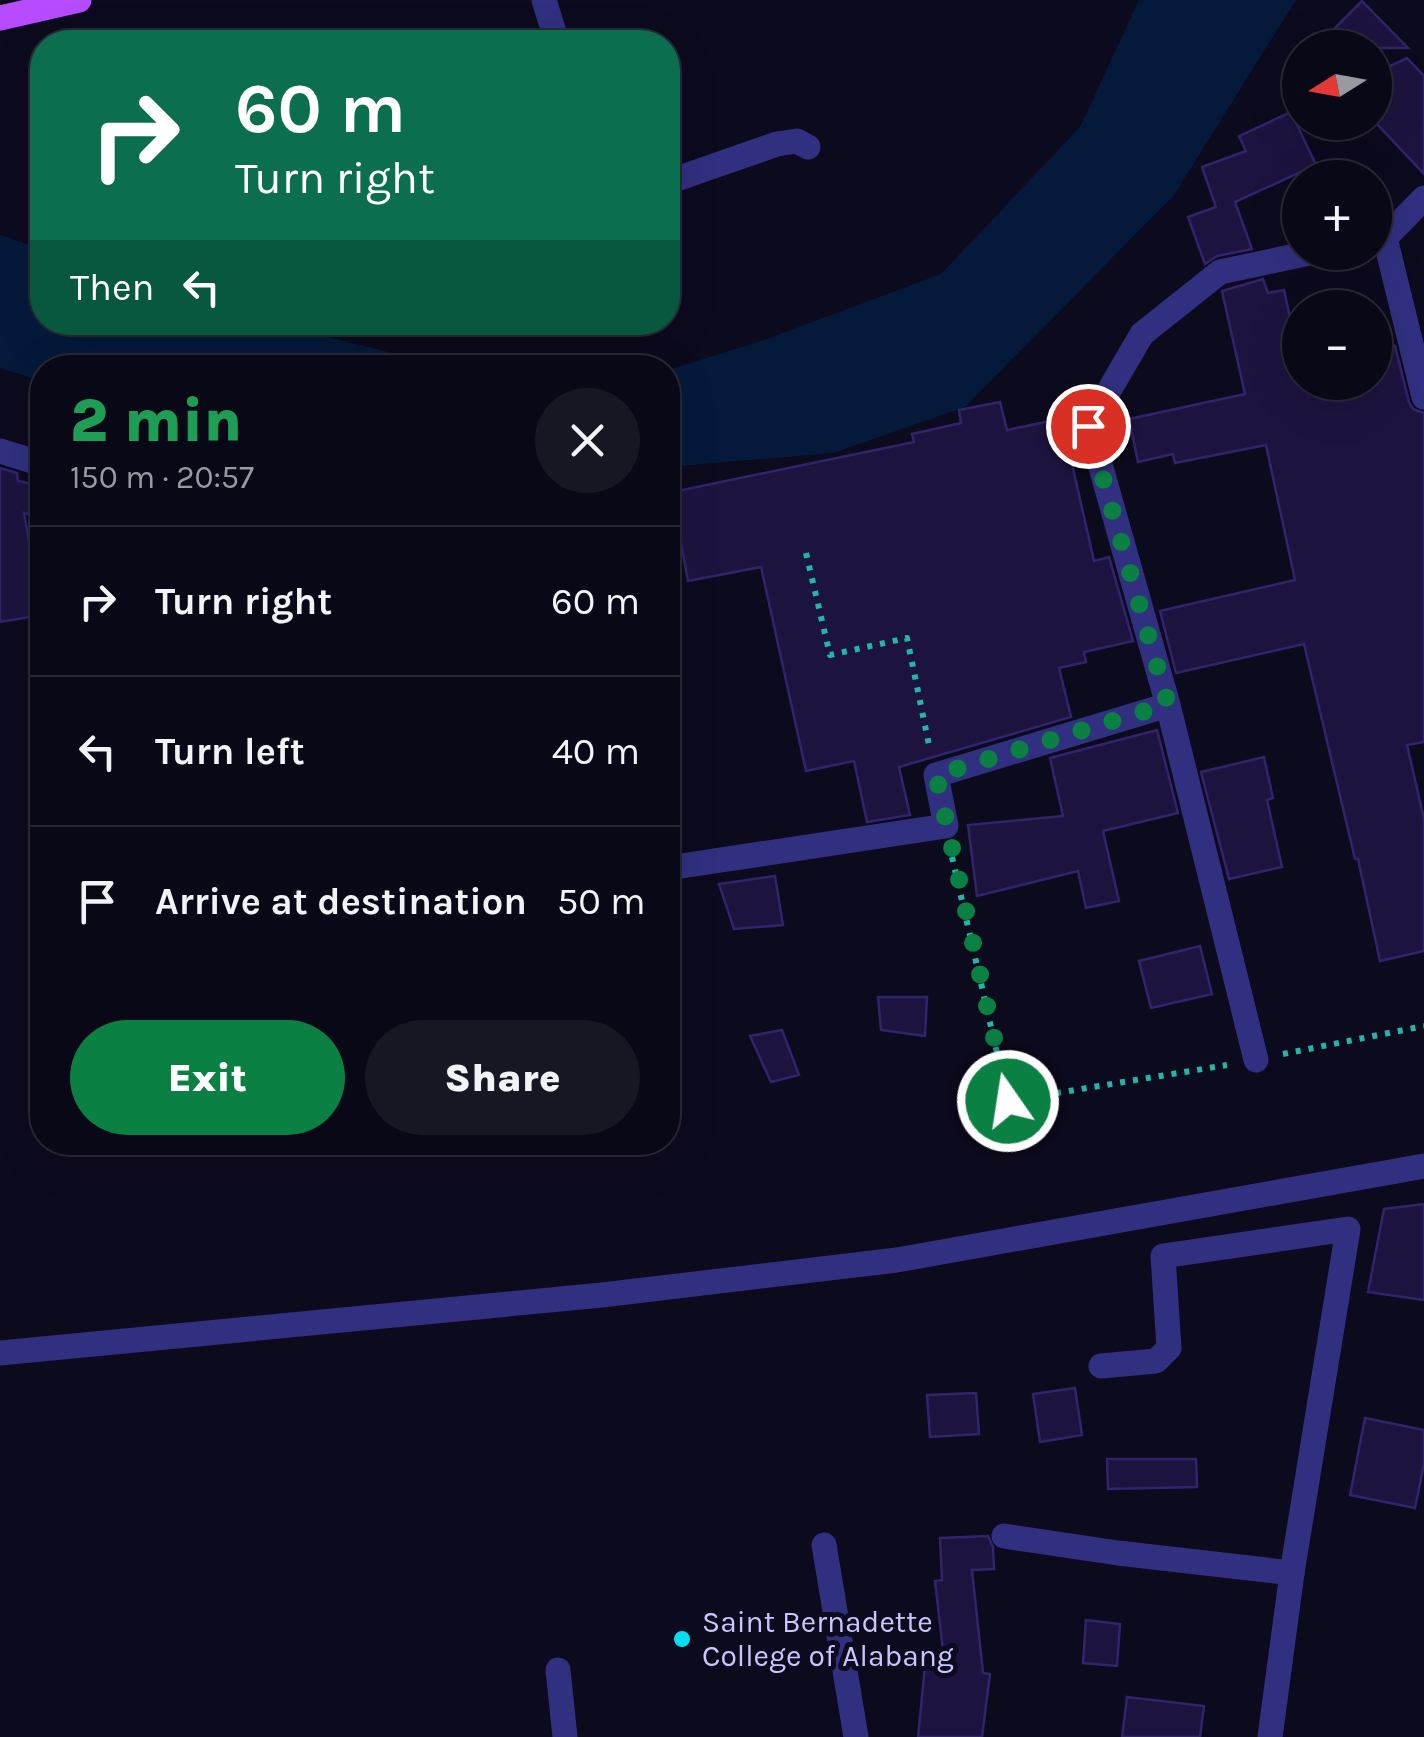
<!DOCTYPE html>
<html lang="en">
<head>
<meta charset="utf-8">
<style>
  :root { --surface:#090816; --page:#171623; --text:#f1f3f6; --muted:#999aa1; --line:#292935; --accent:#0b8043 }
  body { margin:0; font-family:Karla,sans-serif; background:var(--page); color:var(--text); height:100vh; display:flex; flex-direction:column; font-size:38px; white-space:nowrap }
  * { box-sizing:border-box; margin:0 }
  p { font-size:32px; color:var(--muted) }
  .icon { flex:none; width:55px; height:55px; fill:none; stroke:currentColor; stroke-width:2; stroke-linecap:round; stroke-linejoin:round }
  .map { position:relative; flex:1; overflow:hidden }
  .side { position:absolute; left:30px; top:355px; width:650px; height:800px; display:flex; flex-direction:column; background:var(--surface); border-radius:40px; box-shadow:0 10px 40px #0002,0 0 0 2px var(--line) }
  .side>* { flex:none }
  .top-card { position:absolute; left:30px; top:30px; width:650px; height:305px; border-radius:40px; box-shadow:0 10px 40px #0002,0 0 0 2px var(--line); background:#0b6e4f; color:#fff; overflow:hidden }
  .needle { width:65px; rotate:259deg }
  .tools { position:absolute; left:1282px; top:30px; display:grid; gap:20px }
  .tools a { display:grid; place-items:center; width:110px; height:110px; border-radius:50%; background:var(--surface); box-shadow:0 10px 40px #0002,0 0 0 2px var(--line); font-size:50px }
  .pin { position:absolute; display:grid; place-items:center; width:85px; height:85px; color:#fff; margin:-42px; border:5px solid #fff; border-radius:50%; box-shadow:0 2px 10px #0007 }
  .me { position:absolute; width:110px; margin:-55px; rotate:347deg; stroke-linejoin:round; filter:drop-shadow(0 0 8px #0008) }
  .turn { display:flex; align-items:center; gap:35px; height:210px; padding:0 40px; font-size:45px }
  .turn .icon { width:130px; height:130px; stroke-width:2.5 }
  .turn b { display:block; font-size:70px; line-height:85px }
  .then { display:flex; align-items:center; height:95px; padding:0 40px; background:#0003; gap:20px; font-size:38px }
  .round { display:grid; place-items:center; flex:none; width:105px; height:105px; border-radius:52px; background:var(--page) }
  .head { display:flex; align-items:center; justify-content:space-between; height:170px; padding:0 40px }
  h1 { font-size:60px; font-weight:800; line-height:75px; color:#1e9e55 }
  .cta { display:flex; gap:20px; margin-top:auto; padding:20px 40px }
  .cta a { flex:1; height:115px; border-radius:60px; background:var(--accent); color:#fff; font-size:40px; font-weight:800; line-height:115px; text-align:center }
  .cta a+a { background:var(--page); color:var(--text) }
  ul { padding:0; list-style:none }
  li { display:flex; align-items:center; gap:30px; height:150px; padding:0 40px; border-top:2px solid var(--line) }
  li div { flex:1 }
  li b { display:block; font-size:38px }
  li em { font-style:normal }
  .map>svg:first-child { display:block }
  .water { fill:#051a3b }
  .building { fill:#1c143f; stroke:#31246d; stroke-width:2.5 }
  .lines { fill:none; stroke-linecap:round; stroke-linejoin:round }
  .path { stroke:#22b6a9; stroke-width:6; stroke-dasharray:5 8; stroke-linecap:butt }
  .minor { stroke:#313080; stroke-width:25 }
  .major { stroke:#b74cff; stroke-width:25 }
  .route { stroke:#0b8043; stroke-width:18; stroke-dasharray:0 32.4 }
  .poi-dot { fill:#00dff0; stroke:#0c0a1d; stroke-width:4 }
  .labels { text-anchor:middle; stroke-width:10; stroke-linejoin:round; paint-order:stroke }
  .poi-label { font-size:30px; fill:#cac5ff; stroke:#0c0a1d; text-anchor:start }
</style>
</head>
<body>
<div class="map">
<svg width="1424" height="1737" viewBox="0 0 1424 1737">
  <rect width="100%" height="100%" fill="#0c0a1d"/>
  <g class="water">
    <polygon points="1139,0 1296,0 1174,195 965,407 833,453 668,467 668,370 767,339 941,274 1080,127"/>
    <polygon points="0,235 42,249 42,322 271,323 449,367 42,368 42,381 0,368"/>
  </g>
  <g class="building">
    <polygon points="1362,1 1408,48 1315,48"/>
    <polygon points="1407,58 1424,76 1424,174 1375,122 1375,73"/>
    <polygon points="1291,112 1316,165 1235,202 1252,249 1217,256 1205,264 1188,217 1216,207 1202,167 1246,151 1239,136"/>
    <polygon points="1263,279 1268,293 1284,290 1300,364 1300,382 1375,382 1375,350 1395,346 1409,402 1413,409 1424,413 1424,742 1407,745 1424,819 1424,951 1380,961 1358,859 1355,859 1304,644 1176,673 1160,611 1295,580 1266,445 1175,463 1173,454 1138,462 1129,419 1245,394 1222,291"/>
    <polygon points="1000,402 1007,430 1055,420 1058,435 1065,433 1094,561 1109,557 1133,641 1084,652 1086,662 1059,668 1071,717 899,767 910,815 867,822 854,761 806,771 761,567 688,581 680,537 672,539 668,518 668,493 914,442 912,434 961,423 959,410"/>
    <polygon points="0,468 17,473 18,481 42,486 42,517 24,513 42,615 0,622"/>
    <polygon points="1157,730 1178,813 1103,831 1119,901 1086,908 1078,871 977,896 968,825 1063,816 1050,758"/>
    <polygon points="1264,757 1273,798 1267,800 1282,867 1229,879 1201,772"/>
    <polygon points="775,876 783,925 734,929 719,884"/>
    <polygon points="1200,946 1212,994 1151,1008 1139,961"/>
    <polygon points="878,997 927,997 925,1036 881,1030"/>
    <polygon points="782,1030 799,1075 771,1082 750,1036"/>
    <polygon points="1424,1204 1424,1300 1368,1292 1384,1209"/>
    <polygon points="1075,1388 1082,1435 1040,1442 1033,1394"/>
    <polygon points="976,1393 979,1434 930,1437 927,1395"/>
    <polygon points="1365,1418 1424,1430 1424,1464 1415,1508 1350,1495"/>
    <polygon points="1107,1459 1196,1459 1197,1487 1108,1489"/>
    <polygon points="988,1536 993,1547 994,1569 972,1570 983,1673 990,1674 982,1737 918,1737 925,1666 945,1668 935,1581 942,1580 940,1538"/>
    <polygon points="1086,1620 1120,1624 1117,1666 1083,1663"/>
    <polygon points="1127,1697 1204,1706 1200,1737 1122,1737"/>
  </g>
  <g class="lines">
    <g class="path">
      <polyline points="806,553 830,655 907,638 929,745"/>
      <polyline points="952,857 1008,1101 1227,1065"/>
      <polyline points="1283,1054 1424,1026"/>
    </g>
    <g class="minor">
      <polyline points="544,0 557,42"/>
      <polyline points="668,182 777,144 797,141 808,147"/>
      <polyline points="1385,238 1424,397"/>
      <polyline points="1375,240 1385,238 1424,198"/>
      <polyline points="0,451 42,464"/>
      <polyline points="668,868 946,826 936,775 1168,705"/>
      <polyline points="1256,1060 1168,705 1089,425 1142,334 1220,272 1314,252"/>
      <polyline points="0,1353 602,1295 897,1260 1424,1166"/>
      <polyline points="1101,1366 1156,1361 1169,1348 1163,1256 1348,1229 1292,1573 1270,1737"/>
      <polyline points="1004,1536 1118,1553 1292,1573"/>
      <polyline points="824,1545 856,1737"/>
      <polyline points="558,1670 565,1737"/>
    </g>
    <polyline class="major" points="0,18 79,0"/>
  </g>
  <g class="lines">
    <polyline class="route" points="1008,1101 936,775 1168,704 1088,426"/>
  </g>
  <circle class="poi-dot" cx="682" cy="1639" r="10"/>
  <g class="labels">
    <g class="poi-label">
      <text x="702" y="1632">Saint Bernadette<tspan x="702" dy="34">College of Alabang</tspan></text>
    </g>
  </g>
</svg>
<div class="tools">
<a><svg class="needle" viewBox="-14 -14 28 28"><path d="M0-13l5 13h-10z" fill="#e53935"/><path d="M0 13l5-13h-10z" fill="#999aa1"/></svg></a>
<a>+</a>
<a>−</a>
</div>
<div class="pin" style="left:1088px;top:426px;background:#d93025"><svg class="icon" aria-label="arrive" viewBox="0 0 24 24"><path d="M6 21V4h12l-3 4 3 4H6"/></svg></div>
<svg class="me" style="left:1008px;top:1101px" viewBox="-20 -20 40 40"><circle r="17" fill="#0b8043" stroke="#fff" stroke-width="3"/><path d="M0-11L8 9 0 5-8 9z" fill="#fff"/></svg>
<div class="top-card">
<div class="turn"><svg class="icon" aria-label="right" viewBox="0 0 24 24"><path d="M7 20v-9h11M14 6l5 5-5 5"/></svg><div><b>60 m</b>Turn right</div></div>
<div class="then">Then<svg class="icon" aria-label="left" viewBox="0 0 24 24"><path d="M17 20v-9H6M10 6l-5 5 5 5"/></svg></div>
</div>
<section class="side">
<div class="head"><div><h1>2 min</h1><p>150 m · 20:57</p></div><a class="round"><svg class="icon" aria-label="close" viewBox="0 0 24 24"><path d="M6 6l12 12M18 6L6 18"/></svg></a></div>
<ul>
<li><svg class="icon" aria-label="right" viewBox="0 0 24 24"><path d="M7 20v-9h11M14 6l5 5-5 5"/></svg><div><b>Turn right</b></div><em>60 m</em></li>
<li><svg class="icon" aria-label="left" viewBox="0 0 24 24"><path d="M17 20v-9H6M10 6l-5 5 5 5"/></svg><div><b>Turn left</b></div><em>40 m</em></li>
<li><svg class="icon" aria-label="arrive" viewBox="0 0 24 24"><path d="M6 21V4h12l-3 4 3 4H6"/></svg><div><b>Arrive at destination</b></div><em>50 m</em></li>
</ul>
<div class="cta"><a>Exit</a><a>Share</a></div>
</section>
</div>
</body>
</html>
